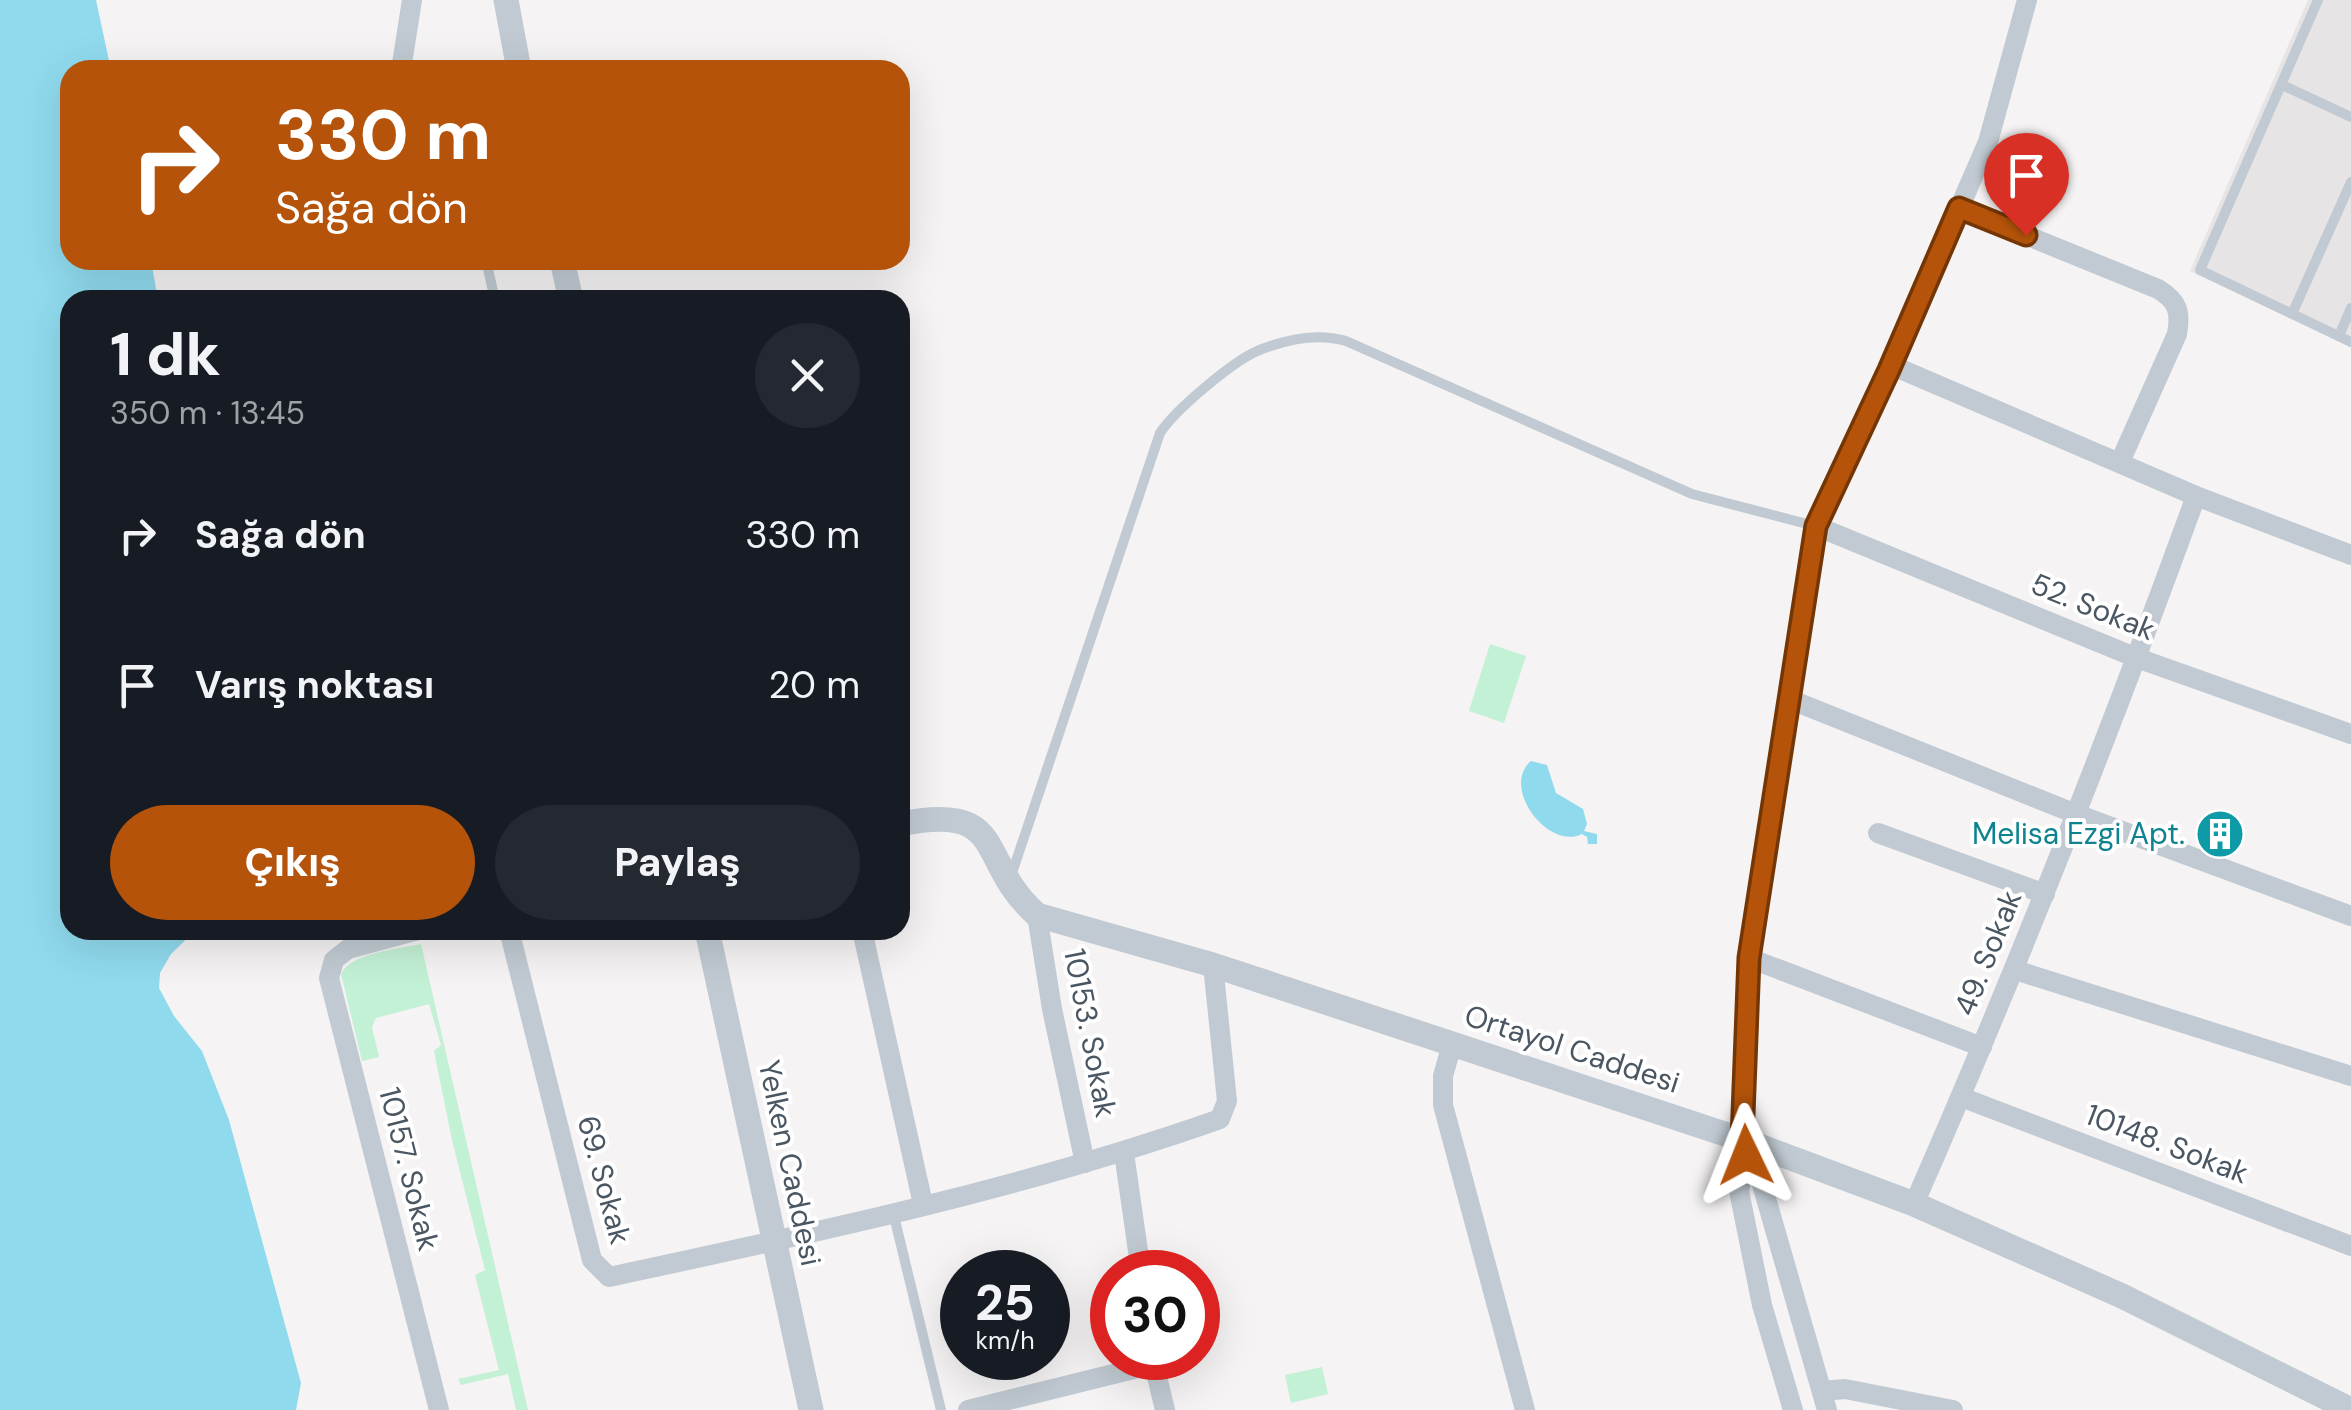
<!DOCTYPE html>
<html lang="tr">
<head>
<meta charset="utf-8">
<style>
  :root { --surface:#171b24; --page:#242831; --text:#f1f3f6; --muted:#9ea1a6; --accent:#b45309 }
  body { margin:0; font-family:"DM Sans",sans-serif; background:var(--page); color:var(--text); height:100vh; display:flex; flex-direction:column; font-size:38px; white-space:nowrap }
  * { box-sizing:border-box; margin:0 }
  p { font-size:32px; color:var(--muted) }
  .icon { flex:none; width:55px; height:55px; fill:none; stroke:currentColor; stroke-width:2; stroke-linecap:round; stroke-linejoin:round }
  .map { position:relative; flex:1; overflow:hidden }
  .sheet { position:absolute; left:60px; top:290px; width:850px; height:650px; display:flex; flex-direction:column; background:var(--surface); border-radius:30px; box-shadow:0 10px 40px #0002 }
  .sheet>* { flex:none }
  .banner { position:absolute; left:60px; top:60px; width:850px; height:210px; border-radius:30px; box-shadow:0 10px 40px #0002; background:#b45309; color:#fff; overflow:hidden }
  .speed { position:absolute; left:940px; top:1250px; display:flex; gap:20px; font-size:50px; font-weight:700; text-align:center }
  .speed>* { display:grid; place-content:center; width:130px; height:130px; border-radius:50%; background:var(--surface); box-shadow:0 10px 40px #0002; line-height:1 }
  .speed small { font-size:25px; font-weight:400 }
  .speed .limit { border:15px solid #d22; background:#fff; color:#111 }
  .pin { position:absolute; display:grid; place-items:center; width:85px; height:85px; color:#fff; margin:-102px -42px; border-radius:50% 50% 50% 0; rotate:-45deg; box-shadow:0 0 10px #0007 }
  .pin .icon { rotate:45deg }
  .me { position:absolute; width:110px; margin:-55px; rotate:358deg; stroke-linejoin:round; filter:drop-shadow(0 0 8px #0008) }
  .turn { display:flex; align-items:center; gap:35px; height:210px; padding:0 50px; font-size:45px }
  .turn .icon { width:130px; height:130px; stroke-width:2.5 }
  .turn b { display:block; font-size:70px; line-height:85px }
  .round { display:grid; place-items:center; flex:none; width:105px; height:105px; border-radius:52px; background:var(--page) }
  .overview { display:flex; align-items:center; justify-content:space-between; height:170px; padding:0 50px }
  h1 { font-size:60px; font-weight:800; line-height:75px }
  .primary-button { display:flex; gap:20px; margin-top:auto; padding:20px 50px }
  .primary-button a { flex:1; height:115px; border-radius:60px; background:var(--accent); color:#fff; font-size:40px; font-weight:800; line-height:115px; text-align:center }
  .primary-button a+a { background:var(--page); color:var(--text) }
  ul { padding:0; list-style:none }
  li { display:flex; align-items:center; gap:30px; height:150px; padding:0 50px }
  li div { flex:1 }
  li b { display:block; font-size:38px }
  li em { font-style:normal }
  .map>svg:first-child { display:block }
  .education { fill:#e6e4e5 }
  .green { fill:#c3f1d5 }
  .water { fill:#90daee }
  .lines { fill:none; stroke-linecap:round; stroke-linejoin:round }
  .service { stroke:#c1cad2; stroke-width:10 }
  .minor { stroke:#c1cad2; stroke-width:20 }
  .tertiary { stroke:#c1cad2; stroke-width:25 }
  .route-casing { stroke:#753606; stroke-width:25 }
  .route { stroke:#b45309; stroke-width:18 }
  .labels { text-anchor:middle; stroke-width:8; stroke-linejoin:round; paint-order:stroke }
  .street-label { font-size:30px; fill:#4a5661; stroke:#fff }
  .culture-label { font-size:30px; fill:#0d838f; stroke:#fff; text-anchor:end }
</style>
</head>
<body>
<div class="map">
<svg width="2351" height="1410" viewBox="0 0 2351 1410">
  <rect width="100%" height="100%" fill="#f5f3f3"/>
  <polygon class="education" points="2308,0 2351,0 2351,346 2190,271"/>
  <g class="green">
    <polygon points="1490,644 1526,656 1504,723 1469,711"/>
    <path d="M421,944l107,466h-12l-8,-36 -47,11 -3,-6 41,-9 -24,-95 10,-5 -33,-130 -18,-89 7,-6 -12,-41 -53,14 -4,9 7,30 -17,4 -21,-87c11,-22 58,-25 80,-30z"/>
    <polygon points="1322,1367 1328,1394 1291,1403 1285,1375"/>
  </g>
  <g class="water">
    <polygon points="0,0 96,0 111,70 70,70 70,260 151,260 158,300 70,300 70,930 196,930 171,954 160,973 159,988 174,1016 202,1051 229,1120 301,1383 296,1410 0,1410"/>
    <path d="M1531,761l16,4 9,28 27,16 4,15 -3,7 13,3v10h-9l-1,-7 -5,-3c-34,17 -82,-47 -51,-73z"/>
  </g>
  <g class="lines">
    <g class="service">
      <polyline points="2318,0 2200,270 2351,342"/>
      <polyline points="2282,85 2351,117"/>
      <polyline points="486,260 495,300"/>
      <polyline points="2292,314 2351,182"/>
      <polyline points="2339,336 2351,308"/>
      <path d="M1011,876l149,-443c15,-23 76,-75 102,-84 26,-10 57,-16 84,-8l346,153 123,32"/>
      <polyline points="893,1212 941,1410"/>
    </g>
    <g class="minor">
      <polyline points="401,70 412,0"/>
      <path d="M1959,208l199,81c20,12 23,23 19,45l-57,128"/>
      <polyline points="1891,365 2196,496 2351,555"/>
      <polyline points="1816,526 2137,658 2351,734"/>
      <polyline points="1789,699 2076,814 2351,916"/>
      <polyline points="1878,833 2045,894"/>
      <polyline points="1037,915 1052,1009 1085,1163"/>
      <polyline points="418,930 348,949 334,960 329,978 439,1410"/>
      <path d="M509,930l83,330 17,17c205,-44 413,-88 611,-158l7,-18 -14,-136"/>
      <polyline points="862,930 923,1204"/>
      <polyline points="1749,958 1982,1047"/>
      <polyline points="2015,970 2351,1076"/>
      <polyline points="1452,1044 1443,1076 1443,1105 1525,1410"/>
      <polyline points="1961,1097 2351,1246"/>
      <polyline points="1124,1153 1141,1272"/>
      <polyline points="1746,1155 1739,1191 1762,1305 1793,1410"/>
      <path d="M1914,1204c102,-232 195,-469 282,-708"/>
      <polyline points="1822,1391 1845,1389 1953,1410"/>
      <polyline points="968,1410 1154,1364 1165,1410"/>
      <polyline points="1827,1410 1761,1181 1746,1155 1743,1140 1749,958 1816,526 1889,370 1988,142 2027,0"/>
    </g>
    <g class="tertiary">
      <polyline points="506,0 519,70"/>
      <polyline points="562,260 571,300"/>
      <path d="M900,824c110,-22 75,37 137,91l176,50 530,175 171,64 208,92 229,114"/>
      <polyline points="707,930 811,1410"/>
    </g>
  </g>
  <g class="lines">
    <g class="route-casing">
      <polyline id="route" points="1746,1155 1742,1140 1749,958 1816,526 1889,370 1959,208 2026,235"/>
    </g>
    <use href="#route" class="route"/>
  </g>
  <defs>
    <g id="building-disc" transform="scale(2.5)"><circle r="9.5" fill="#0f9aa8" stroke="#fff"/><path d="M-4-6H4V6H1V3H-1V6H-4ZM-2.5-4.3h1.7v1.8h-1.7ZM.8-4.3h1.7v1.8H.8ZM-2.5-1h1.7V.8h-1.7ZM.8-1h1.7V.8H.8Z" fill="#fff"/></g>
  </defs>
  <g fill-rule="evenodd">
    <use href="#building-disc" x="2220" y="834"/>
  </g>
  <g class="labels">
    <g class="street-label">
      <text transform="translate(2093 607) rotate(22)" y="10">52. Sokak</text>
      <text transform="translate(1988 953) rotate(-68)" y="10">49. Sokak</text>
      <text transform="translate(1090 1033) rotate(79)" y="10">10153. Sokak</text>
      <text transform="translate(1572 1049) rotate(18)" y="10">Ortayol Caddesi</text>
      <text transform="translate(2167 1144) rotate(21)" y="10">10148. Sokak</text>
      <text transform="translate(790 1163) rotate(78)" y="10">Yelken Caddesi</text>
      <text transform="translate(409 1169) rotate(76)" y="10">10157. Sokak</text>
      <text transform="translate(604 1180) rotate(75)" y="10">69. Sokak</text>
    </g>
    <g class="culture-label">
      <text x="2185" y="844">Melisa Ezgi Apt.</text>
    </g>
  </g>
</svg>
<div class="speed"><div>25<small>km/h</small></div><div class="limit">30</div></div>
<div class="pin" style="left:2026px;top:235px;background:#d93025"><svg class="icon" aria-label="arrive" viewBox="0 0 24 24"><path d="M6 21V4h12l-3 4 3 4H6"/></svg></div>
<svg class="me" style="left:1746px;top:1155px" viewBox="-20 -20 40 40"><path d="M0-17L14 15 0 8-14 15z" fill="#b45309" stroke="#fff" stroke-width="4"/></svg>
<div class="banner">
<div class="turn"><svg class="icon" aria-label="right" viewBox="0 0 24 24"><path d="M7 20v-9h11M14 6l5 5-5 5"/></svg><div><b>330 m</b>Sağa dön</div></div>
</div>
<section class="sheet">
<div class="overview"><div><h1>1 dk</h1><p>350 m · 13:45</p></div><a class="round"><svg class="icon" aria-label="close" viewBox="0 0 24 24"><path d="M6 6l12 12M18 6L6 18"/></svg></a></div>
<ul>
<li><svg class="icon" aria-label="right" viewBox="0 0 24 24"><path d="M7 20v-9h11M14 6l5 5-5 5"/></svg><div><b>Sağa dön</b></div><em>330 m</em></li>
<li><svg class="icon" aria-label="arrive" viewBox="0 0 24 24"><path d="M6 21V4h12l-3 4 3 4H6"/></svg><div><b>Varış noktası</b></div><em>20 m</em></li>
</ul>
<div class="primary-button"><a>Çıkış</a><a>Paylaş</a></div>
</section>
</div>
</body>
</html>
